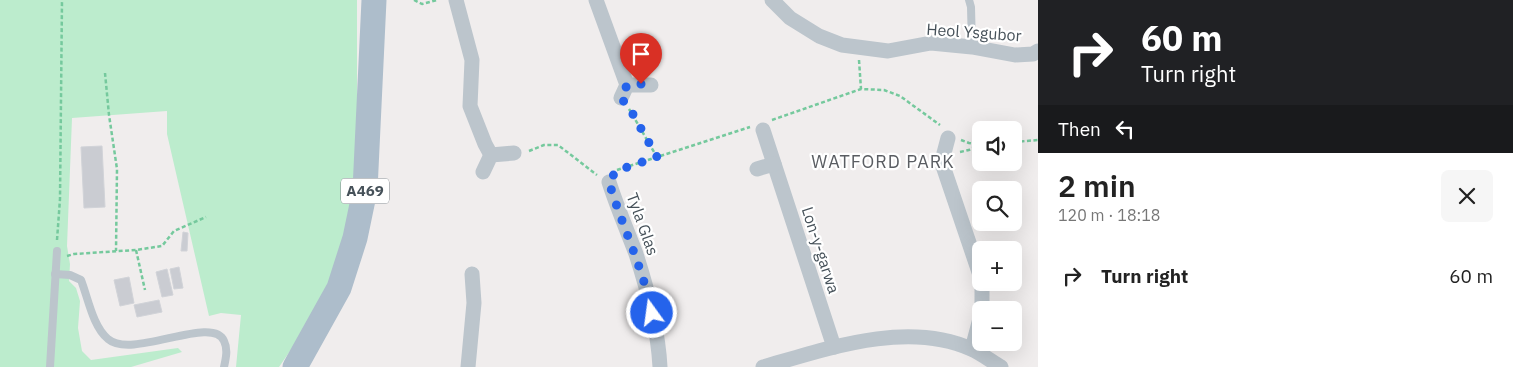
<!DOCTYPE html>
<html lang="en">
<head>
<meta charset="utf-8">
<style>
  :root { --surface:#fff; --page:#f6f6f6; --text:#222; --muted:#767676 }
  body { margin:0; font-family:"IBM Plex Sans",sans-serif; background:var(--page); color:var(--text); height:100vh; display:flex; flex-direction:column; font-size:19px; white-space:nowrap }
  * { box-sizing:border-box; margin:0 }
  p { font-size:16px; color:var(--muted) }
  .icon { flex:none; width:28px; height:28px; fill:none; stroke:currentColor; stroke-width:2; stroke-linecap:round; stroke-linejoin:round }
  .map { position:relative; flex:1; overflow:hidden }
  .sheet { display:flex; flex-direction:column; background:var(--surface); width:475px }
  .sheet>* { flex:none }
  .banner { background:#202124; color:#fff; overflow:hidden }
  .fabs { position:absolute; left:972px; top:121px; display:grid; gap:10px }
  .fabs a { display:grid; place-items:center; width:50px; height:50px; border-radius:8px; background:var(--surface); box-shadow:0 5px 20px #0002; font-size:25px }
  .pin { position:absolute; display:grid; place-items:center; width:42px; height:42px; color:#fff; margin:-51px -21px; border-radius:50% 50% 50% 0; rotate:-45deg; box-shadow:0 0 5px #0007 }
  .pin .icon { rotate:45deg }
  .me { position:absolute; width:55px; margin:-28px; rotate:346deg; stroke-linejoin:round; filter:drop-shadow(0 0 4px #0008) }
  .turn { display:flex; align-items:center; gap:18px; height:105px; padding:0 20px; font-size:22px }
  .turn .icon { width:65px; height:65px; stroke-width:2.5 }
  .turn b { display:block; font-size:35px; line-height:42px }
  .then { display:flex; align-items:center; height:48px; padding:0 20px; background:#0003; gap:10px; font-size:19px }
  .round { display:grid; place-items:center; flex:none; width:52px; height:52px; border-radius:8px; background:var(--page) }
  .overview { display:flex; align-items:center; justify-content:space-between; height:85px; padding:0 20px }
  h1 { font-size:30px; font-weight:600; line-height:38px }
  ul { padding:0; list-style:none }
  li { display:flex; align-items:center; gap:15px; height:75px; padding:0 20px }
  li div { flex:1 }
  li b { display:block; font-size:19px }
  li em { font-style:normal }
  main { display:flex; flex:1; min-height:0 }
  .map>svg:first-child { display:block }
  .green { fill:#bceccd }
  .building { fill:#caccd2; stroke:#d1d3d8 }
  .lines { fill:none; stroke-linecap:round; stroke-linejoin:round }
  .path { stroke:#75c99d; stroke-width:2.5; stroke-dasharray:4 2.5; stroke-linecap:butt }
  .service { stroke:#bcc5cc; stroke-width:8 }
  .minor { stroke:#bcc5cc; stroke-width:15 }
  .primary { stroke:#adbdcb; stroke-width:25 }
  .route { stroke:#2563eb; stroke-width:9; stroke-dasharray:0 16.2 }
  .labels { text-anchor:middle; stroke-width:4.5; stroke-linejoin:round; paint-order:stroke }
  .shield { fill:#fff; stroke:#7e858b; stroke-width:1 }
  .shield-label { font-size:15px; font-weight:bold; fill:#465159 }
  .street-label { font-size:16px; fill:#465159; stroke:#fff }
  .neighbourhood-label { font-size:18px; letter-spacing:1px; fill:#5a5d62; stroke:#fff }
</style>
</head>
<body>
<main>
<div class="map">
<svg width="1038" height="367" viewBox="0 0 1038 367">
  <rect width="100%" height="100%" fill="#f0eded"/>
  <polygon class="green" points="0,0 357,0 357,140 354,204 337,265 310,322 279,367 236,367 241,315 221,313 209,316 167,134 167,111 72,118 67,246 70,264 69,281 76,288 80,301 78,328 82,351 91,360 178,348 182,352 131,367 0,367"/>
  <g class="building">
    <polygon points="102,146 105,207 84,208 81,147"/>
    <polygon points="183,232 188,233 187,251 181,251"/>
    <polygon points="179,267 183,288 174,289 170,269"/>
    <polygon points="167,269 173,295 162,297 156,272"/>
    <polygon points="129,277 134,303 120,306 114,280"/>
    <polygon points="159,300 162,312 137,317 134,305"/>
  </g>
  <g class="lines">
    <g class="path">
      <polyline points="414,0 422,4 437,0"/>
      <polyline points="859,60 861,89"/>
      <polyline points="105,73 109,115 117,169 116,251"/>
      <polyline points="629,109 657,157"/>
      <polyline points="772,120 861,89 884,90 900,96 940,125"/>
      <polyline points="961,140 969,143 981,145"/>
      <polyline points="1014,142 1038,140"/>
      <polyline points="529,151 544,145 558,145 597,175"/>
      <polyline points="960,152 969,150 976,146"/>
      <polyline points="617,170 750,127"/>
      <polyline points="57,240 60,199 62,0"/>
      <polyline points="136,250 145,290"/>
      <polyline points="67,256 74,254 136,250 162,246 174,231 206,217"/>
    </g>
    <g class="service">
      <polyline points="969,0 971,7 972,47"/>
      <path d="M55,274l15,1 11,5c7,18 12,47 27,59 24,21 105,-25 116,2 4,8 2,17 0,26"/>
      <polyline points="50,367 57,251"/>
    </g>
    <g class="minor">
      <polyline points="456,0 472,60 470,106 485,144 491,155"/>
      <polyline points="596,0 627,85"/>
      <polyline points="772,0 790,18 819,36 842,45 888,51 931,43 972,47 1015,55 1033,54 1038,51"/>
      <polyline points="621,98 627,85 651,85"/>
      <polyline points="763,130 834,347"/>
      <polyline points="948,138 943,157 943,166 981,278"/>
      <polyline points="757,169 774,164"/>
      <polyline points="483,172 491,155 514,153"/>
      <path d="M609,182c8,25 18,48 27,72 12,37 22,74 24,113"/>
      <polyline points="982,310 982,282"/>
      <polyline points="972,349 981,315"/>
      <polyline points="468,367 474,303 472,274"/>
      <path d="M763,367c63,-18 144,-47 208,-18 11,5 20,12 30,18"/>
    </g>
    <polyline class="primary" points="295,367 339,288 355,238 365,190 374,0"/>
  </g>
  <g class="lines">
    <path class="route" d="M641,84l-14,1 -6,13 9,11 27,48 -41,14 -7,11c13,44 34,86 43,131"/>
  </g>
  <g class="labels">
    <rect class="shield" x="341" y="178.5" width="48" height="25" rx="4"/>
    <g class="shield-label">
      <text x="365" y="196">A469</text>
    </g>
    <g class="street-label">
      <text transform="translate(974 32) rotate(4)" y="6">Heol Ysgubor</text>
      <text transform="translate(643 224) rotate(70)" y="6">Tyla Glas</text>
      <text transform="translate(821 250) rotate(72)" y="6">Lon-y-garwa</text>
    </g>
    <g class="neighbourhood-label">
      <text x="883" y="168">WATFORD PARK</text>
    </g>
  </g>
</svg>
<div class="fabs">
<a><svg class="icon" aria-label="sound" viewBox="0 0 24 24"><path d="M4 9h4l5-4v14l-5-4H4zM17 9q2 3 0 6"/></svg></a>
<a><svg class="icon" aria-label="search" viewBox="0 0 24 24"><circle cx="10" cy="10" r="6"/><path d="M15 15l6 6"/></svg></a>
<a>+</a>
<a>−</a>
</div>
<div class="pin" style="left:641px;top:84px;background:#d93025"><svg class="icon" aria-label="arrive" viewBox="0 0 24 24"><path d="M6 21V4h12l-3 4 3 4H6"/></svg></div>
<svg class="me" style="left:652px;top:313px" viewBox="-20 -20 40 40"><circle r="17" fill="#2563eb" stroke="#fff" stroke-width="3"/><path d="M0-11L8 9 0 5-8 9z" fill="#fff"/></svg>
</div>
<section class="sheet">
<div class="banner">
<div class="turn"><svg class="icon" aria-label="right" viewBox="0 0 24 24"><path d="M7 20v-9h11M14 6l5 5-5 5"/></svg><div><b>60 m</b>Turn right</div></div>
<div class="then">Then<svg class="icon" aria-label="left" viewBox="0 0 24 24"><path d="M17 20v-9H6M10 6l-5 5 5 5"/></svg></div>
</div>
<div class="overview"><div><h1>2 min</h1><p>120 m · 18:18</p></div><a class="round"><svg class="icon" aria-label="close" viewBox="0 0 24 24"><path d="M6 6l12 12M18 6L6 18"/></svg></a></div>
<ul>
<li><svg class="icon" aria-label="right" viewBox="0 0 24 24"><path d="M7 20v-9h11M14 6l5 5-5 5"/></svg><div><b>Turn right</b></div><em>60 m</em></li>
</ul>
</section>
</main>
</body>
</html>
